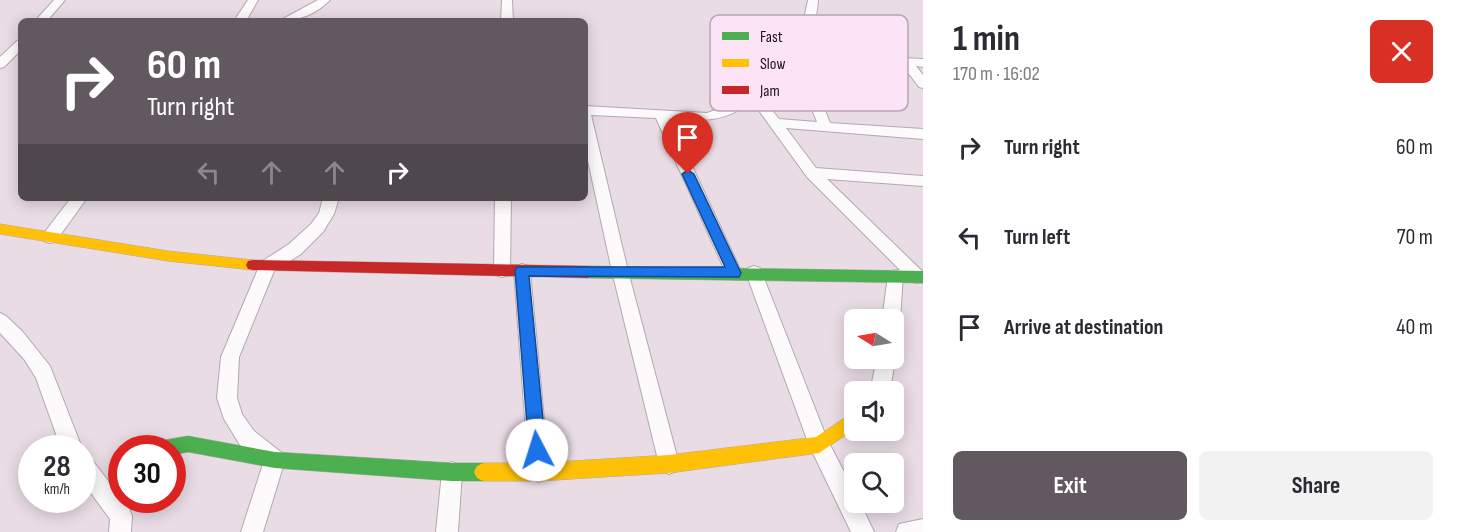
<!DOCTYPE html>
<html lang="en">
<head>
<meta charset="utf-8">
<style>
  :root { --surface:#fff; --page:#f2f2f3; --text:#2b2b33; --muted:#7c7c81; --accent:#625960 }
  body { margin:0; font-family:"Sofia Sans Condensed",sans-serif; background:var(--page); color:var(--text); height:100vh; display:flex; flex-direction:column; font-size:22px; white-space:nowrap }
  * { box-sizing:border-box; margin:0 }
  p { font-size:20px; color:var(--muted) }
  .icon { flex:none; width:33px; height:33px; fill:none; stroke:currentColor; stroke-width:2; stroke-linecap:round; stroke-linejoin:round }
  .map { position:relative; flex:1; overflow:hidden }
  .panel { display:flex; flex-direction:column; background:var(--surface); width:540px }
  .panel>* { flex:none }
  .guide { position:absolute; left:18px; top:18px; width:570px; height:183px; border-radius:9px; box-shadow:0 3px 15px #0003; background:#625960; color:#fff; overflow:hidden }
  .needle { width:39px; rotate:281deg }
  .controls { position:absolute; left:844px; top:309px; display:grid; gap:12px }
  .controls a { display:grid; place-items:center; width:60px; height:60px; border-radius:9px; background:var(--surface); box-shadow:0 3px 15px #0003; font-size:30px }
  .speed { position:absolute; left:18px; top:435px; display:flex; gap:12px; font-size:30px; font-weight:700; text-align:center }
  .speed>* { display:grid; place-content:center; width:78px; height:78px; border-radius:50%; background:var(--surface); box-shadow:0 3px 15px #0003; line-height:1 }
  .speed small { font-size:15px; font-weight:400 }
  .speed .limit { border:9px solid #d22; background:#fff; color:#111 }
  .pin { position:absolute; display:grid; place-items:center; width:51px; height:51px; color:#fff; margin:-62px -26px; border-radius:50% 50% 50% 0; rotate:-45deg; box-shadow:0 0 6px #0007 }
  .pin .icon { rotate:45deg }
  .me { position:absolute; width:66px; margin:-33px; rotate:355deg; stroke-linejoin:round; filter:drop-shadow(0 0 4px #0008) }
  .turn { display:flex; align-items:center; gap:21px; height:126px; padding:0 30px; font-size:27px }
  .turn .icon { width:78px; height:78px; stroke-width:2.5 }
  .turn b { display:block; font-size:42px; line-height:51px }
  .lanes { display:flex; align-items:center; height:57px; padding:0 30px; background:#0003; justify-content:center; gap:30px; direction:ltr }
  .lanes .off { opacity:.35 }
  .round { display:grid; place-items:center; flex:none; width:63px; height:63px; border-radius:9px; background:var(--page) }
  .summary { display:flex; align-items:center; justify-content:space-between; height:102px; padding:0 30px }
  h1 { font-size:36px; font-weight:700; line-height:45px }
  .cta { display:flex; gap:12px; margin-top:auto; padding:12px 30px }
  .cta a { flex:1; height:69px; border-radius:9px; background:var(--accent); color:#fff; font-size:24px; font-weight:700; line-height:69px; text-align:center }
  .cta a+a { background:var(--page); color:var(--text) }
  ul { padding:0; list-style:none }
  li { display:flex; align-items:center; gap:18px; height:90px; padding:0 30px }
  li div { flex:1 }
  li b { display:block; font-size:22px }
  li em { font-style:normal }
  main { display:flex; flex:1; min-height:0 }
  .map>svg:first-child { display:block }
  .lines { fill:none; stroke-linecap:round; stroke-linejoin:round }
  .street-casing { stroke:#b2a8af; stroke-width:2 }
  .fast-casing { stroke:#b2a8af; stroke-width:1 }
  .slow-casing { stroke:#b2a8af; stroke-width:1 }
  .jam-casing { stroke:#b2a8af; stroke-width:1 }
  .street { fill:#fcfafb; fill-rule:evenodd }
  .fast { fill:#4caf50; fill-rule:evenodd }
  .slow { fill:#ffc107; fill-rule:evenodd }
  .jam { fill:#c62828; fill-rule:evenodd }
  .route { fill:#1a73e8; stroke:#114b97; stroke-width:1.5 }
  .key { fill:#fce3f5; stroke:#b8a4b3; stroke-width:1.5 }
  .key-label { font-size:16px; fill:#1a1218 }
</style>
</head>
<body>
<main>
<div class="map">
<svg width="923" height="532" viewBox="0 0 923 532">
  <rect width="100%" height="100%" fill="#e9dce5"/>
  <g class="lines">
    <g class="street-casing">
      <g id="street">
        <polygon points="54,0 65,0 47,21 35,21"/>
        <polygon points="248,0 258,0 246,21 234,21"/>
        <path d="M318,0h12c-14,14 -31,21 -51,21z"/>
        <polygon points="502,0 512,0 513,21 501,21"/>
        <path d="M808,0h10c-1,20 -7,36 -20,53l125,6v8l-7,-1 7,9v13l-4,-1 -16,-21 -98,-6 25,63 93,6v10l-137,-11 30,40 107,8v10l-96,-7 96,93v10c-9,3 -13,-1 -20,-8l-3,46 -6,7v-7h-12l6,-44 2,-5 10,-1 -93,-93 -55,-76c-27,22 -50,20 -82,18l72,154 -2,5 -6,2 -6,-2 -2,-5 -70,-155 -65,-3 37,156 51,193 -3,7 -7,3 -7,-3 -3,-7 -47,-193 -27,-124v-41l122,7 22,-8 17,-13 47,-48 10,-20zM793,60l24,62 -38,-3 -20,-25z"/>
        <polygon points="21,40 21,50 4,67 0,68 0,57 17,41"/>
        <polygon points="71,198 87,198 56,241 50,243 44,241 42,237 44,233"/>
        <polygon points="323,198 339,198 334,214 323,232 301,254 274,271 239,357 237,398 242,414 254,431 282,453 285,460 263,532 241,532 263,464 240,445 224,419 217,398 221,357 261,262 289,244 311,224 319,213"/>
        <polygon points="495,198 511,198 510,270 508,275 502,277 496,275 494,270"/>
        <polygon points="522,264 528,266 530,271 549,472 546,479 539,482 532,479 529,472 514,271 516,266"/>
        <polygon points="754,266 760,268 762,273 827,439 855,493 855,502 860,502 874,532 851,532 809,445 746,273 748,268"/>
        <polygon points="0,313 6,316 22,331 50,366 82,448 61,448 36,378 24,359 0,333"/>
        <polygon points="894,355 895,358 890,392 870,392 877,358 894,358"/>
        <polygon points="82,453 89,456 129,508 132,516 131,532 109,532 110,519 82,481"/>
        <polygon points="452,462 459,465 462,472 458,532 436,532 442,472 445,465"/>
        <polygon points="923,519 923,532 896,532 899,524"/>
      </g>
    </g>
    <g class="fast-casing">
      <g id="fast">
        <polygon points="587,266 923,271 923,283 587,278 582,276 580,272 582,268"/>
        <polygon points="188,436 275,452 452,463 483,463 489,466 492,472 489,478 483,481 452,481 275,468 188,452 172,455 172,448 152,448 154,442"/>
      </g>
    </g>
    <g class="slow-casing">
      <g id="slow">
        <polygon points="0,224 168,251 253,260 258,261 260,265 258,269 253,270 168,261 0,234"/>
        <polygon points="855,411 855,429 819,453 669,473 539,481 483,481 477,478 474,472 477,466 483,463 539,463 669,455 816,437"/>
      </g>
    </g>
    <g class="jam-casing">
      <polygon id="jam" points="253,260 587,266 592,268 594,272 592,276 587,278 253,270 248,269 246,265 248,261"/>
    </g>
    <use href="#street" class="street"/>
    <use href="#fast" class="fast"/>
    <use href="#slow" class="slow"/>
    <use href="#jam" class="jam"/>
  </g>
  <polygon class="route" points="688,170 694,174 741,273 739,277 529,276 546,450 543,456 537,458 531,456 529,450 515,271 517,267 725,267 682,174"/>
  <rect x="710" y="15" width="198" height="96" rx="9" class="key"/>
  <rect x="722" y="32" width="27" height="8" fill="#4caf50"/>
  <rect x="722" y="59" width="27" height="8" fill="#ffc107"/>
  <rect x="722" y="86" width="27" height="8" fill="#c62828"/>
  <g class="key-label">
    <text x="760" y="42">Fast</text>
    <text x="760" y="69">Slow</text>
    <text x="760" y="96">Jam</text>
  </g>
</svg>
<div class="controls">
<a><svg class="needle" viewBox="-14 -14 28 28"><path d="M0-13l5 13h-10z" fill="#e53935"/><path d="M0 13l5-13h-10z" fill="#7c7c81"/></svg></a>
<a><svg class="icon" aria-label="sound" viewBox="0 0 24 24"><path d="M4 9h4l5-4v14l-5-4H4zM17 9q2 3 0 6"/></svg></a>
<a><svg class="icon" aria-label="search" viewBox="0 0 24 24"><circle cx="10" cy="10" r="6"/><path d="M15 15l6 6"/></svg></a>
</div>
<div class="speed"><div>28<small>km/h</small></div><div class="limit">30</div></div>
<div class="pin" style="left:688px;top:174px;background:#d93025"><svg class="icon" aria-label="arrive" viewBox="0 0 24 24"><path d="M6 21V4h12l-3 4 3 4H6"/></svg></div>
<svg class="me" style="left:537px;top:450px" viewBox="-20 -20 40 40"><circle r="19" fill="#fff"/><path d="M0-13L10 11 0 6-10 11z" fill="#1a73e8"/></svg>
<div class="guide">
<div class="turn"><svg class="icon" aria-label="right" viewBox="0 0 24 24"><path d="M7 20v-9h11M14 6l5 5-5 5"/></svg><div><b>60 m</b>Turn right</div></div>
<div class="lanes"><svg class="icon off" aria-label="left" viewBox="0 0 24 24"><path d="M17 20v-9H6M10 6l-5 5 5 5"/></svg><svg class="icon off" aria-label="ahead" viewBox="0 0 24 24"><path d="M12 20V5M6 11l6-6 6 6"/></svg><svg class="icon off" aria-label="ahead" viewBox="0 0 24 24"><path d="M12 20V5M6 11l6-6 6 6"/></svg><svg class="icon" aria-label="right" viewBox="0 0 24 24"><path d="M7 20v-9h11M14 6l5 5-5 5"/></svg></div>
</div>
</div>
<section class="panel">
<div class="summary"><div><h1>1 min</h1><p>170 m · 16:02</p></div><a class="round" style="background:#d93025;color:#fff"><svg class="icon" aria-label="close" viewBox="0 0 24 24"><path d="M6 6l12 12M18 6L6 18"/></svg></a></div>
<ul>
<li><svg class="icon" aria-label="right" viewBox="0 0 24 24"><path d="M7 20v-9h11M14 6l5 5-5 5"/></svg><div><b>Turn right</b></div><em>60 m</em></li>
<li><svg class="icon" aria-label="left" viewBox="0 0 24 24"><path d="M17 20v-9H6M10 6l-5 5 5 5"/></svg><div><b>Turn left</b></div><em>70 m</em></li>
<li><svg class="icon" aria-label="arrive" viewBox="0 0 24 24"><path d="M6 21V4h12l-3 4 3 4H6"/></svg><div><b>Arrive at destination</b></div><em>40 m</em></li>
</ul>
<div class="cta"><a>Exit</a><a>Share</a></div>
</section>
</main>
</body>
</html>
